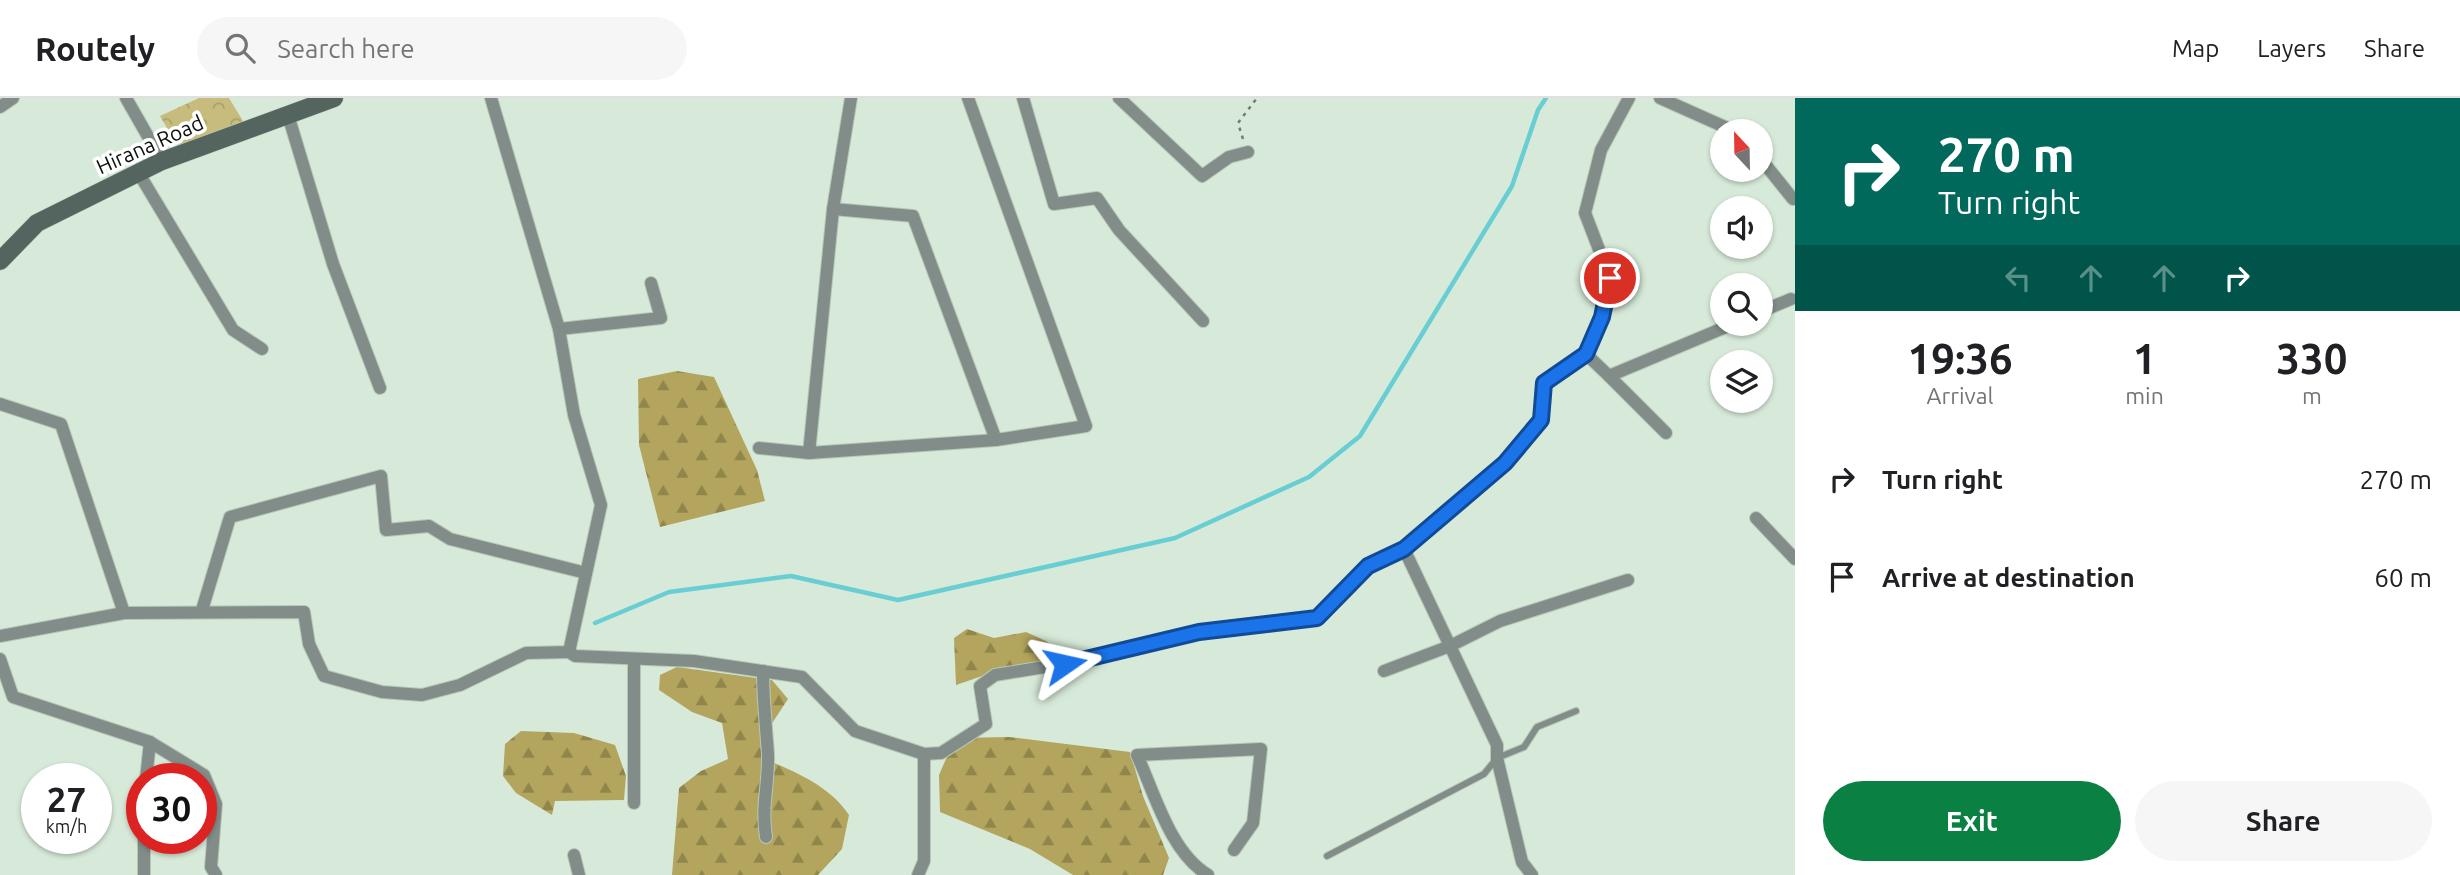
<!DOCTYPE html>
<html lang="en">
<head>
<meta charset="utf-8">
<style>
  :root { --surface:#fff; --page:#f6f6f6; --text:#202124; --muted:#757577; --line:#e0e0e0; --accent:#0b8043 }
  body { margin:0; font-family:Ubuntu,sans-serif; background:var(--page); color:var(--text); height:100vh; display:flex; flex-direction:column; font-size:26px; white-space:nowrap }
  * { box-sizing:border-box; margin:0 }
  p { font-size:23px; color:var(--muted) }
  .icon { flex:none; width:38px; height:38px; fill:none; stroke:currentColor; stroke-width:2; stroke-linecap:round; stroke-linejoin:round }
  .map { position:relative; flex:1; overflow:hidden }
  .details { display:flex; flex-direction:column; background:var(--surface); width:665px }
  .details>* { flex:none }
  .top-card { background:#00695c; color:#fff; overflow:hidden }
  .needle { width:46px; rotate:338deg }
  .buttons { position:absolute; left:1710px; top:21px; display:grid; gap:14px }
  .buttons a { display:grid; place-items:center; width:63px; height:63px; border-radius:50%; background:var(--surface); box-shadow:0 2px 5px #0004; font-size:35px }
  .speed { position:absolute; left:21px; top:665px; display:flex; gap:14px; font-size:35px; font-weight:700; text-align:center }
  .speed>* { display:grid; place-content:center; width:91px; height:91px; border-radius:50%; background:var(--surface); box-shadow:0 2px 5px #0004; line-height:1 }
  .speed small { font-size:18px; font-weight:400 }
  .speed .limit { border:10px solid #d22; background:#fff; color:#111 }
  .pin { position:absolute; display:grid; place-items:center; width:60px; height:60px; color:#fff; margin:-30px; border:4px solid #fff; border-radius:50%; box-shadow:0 2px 7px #0007 }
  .me { position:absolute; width:77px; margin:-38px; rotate:79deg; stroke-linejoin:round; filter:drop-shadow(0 0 5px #0008) }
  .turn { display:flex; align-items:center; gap:24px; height:147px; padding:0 28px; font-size:32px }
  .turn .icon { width:91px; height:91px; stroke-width:2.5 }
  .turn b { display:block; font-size:49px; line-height:60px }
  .lanes { display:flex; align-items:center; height:66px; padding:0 28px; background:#0003; justify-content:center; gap:35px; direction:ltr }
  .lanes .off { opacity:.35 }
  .eta { display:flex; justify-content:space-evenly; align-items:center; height:119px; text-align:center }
  .eta b { font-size:42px; font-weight:600; line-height:49px }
  .button { display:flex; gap:14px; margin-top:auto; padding:14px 28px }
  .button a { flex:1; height:80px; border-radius:42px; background:var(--accent); color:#fff; font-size:28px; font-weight:600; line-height:80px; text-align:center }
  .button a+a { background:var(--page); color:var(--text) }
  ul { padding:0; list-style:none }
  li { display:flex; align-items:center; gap:21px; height:98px; padding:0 28px }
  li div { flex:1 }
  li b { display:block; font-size:26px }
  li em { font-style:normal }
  header { display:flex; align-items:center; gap:42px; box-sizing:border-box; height:98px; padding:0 35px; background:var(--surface); border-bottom:2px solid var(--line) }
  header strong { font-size:33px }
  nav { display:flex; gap:38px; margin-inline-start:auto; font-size:24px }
  .search { width:490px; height:63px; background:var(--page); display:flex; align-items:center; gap:18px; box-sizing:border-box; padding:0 24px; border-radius:38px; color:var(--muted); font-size:26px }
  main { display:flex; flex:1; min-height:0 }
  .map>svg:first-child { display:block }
  .forest { fill:url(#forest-firs) }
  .park { fill:url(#park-crowns) }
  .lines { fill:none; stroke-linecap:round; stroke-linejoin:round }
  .stream { stroke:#68ced3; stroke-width:4.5 }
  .lane-casing { stroke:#b6c7b8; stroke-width:8 }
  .street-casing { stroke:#b6c7b8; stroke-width:14 }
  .secondary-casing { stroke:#b6c7b8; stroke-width:19 }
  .path { stroke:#717d72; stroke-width:2.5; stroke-dasharray:3.5 5; stroke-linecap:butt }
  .lane { stroke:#828d89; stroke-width:6 }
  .street { stroke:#828d89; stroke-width:12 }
  .secondary { stroke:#54645f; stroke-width:18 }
  .route-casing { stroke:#114b97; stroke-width:18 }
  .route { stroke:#1a73e8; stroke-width:12 }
  .labels { text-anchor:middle; stroke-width:7; stroke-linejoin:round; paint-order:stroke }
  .street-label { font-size:21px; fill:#0a100b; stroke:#fff }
</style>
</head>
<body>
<header>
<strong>Routely</strong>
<div class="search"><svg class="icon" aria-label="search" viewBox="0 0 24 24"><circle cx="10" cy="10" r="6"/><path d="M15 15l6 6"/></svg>Search here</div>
<nav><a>Map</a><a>Layers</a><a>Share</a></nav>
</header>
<main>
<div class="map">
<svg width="1795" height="777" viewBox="0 0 1795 777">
  <defs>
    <pattern id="forest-firs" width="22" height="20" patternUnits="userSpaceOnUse" patternTransform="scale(1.75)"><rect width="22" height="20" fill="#b3a55d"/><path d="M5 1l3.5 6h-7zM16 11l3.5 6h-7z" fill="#90854b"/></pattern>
    <pattern id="park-crowns" width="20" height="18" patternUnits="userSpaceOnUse" patternTransform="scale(1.75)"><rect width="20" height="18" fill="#c7bc7d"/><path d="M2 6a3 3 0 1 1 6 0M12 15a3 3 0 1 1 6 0" fill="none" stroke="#aaa16b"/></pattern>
  </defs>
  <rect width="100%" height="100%" fill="#d7ead9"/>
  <g class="forest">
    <polygon points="677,273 714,279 757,372 765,403 660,429 639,347 638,281"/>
    <polygon points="967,531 994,540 1026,534 1046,543 1066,559 988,576 956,587 954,540"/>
    <path d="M677,569l95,13 16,19 -23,35 -2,24c32,14 66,27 86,57l-7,34 -24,26h-146l7,-87 22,-17 27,-12 -6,-36 -30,-11 -33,-22 1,-15z"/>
    <polygon points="521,633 574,635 615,647 626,678 624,702 555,703 552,717 516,695 503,678 505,646"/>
    <polygon points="1009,639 1130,654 1143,698 1169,760 1163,777 1073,777 1030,751 940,714 939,677 955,640"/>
  </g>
  <polygon class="park" points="199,0 229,0 243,23 185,47 176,46 160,18"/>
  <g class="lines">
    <polyline class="stream" points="595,525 669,494 791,478 898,502 1175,440 1309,379 1360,338 1512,88 1538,12 1546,0"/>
    <g class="lane-casing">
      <polyline id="lane" points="1327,758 1484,676 1497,660 1524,649 1537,629 1576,613"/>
    </g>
    <g class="street-casing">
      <g id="street">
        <polyline points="126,0 162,63"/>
        <polyline points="851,0 833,111 809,355 996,342 1086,328 968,0"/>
        <polyline points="1023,0 1054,106 1097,100 1119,132 1203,223"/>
        <polyline points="1119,0 1202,78 1229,59 1248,54"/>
        <polyline points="1660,0 1734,33"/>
        <polyline points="0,9 13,0"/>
        <polyline points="288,17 333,166 380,290"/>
        <polyline points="1760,60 1793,101"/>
        <polyline points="138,74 233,232 262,251"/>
        <polyline points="833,111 913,118 996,342"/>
        <polyline points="1760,214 1791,201"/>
        <polyline points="559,231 661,220 651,185"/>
        <polyline points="1586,256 1602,219 1610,180 1585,115 1601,52 1629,0"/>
        <polyline points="1609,278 1666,335"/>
        <polyline points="0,306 61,326 124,515 304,514 309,546 324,578 382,594 422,597 460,587 526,555 569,554 601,407 574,317 559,231 491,0"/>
        <polyline points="759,350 809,355"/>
        <polyline points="1756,420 1795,461"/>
        <polyline points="202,512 230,419 381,378 386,432 429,428 450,441 586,475"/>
        <polyline points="0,538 124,515"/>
        <polyline points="569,554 575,558 694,563 802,579 855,633 924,656 941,655 986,626 980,588 995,577 1088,562 1199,534 1317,520 1368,468 1404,451"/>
        <polyline points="0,561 13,599 150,644 204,677 216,706 211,769 216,777"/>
        <path d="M763,573c0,28 3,55 5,83 1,29 -7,51 -2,83"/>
        <polyline points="1384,573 1450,548 1500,523 1628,482"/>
        <polyline points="146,681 150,644"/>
        <polyline points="634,705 634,561"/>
        <polyline points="144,740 144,777"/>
        <polyline points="574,757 579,777"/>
        <polyline points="918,777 924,763 924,656"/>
        <path d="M1208,777c-38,-23 -53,-81 -71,-120l124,-6 -8,74 -19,27"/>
        <polyline points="1532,777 1522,764 1497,660 1497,647 1404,451 1505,365 1541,322 1544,285 1586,256 1609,278 1733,226"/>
      </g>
    </g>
    <g class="secondary-casing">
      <polyline id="secondary" points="0,163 37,125 162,63 334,0"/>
    </g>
    <polyline class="path" points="1243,41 1238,25 1257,0"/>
    <use href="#lane" class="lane"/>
    <use href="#street" class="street"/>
    <use href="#secondary" class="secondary"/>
  </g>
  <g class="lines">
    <g class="route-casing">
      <polyline id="route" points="1065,566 1199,534 1317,520 1368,468 1404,451 1505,365 1541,322 1544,285 1586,256 1602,219 1610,180"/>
    </g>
    <use href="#route" class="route"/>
  </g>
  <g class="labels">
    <g class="street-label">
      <text transform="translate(150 47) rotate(-24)" y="7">Hirana Road</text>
    </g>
  </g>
</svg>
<div class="buttons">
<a><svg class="needle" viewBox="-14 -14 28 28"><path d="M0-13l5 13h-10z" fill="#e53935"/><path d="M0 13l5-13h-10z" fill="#757577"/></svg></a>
<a><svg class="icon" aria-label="sound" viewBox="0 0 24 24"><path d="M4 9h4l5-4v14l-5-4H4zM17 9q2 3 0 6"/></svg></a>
<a><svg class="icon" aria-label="search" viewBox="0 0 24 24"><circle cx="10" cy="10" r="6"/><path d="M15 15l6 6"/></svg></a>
<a><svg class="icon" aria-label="layers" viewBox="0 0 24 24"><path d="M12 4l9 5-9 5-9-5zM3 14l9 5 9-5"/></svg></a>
</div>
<div class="speed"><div>27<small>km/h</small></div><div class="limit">30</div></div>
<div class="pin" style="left:1610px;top:180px;background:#d93025"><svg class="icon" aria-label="arrive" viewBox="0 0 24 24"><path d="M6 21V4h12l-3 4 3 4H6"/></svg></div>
<svg class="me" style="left:1065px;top:566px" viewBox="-20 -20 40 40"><path d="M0-17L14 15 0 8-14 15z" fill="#1a73e8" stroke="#fff" stroke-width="4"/></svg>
</div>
<section class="details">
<div class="top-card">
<div class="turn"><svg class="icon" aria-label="right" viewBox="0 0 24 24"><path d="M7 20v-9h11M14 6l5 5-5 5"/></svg><div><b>270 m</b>Turn right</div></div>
<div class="lanes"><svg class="icon off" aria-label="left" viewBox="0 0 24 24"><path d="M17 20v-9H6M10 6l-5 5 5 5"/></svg><svg class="icon off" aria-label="ahead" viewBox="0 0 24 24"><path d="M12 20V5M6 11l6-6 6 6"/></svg><svg class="icon off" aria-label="ahead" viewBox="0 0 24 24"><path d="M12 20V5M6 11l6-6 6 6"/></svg><svg class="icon" aria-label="right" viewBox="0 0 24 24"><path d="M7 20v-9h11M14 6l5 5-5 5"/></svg></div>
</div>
<div class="eta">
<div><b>19:36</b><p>Arrival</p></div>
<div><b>1</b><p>min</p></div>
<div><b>330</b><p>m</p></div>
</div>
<ul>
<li><svg class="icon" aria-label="right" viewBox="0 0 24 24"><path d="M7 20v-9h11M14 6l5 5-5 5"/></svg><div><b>Turn right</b></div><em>270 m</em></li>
<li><svg class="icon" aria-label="arrive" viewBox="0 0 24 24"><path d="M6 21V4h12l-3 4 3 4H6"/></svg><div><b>Arrive at destination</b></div><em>60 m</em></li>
</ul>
<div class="button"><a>Exit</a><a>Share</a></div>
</section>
</main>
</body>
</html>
